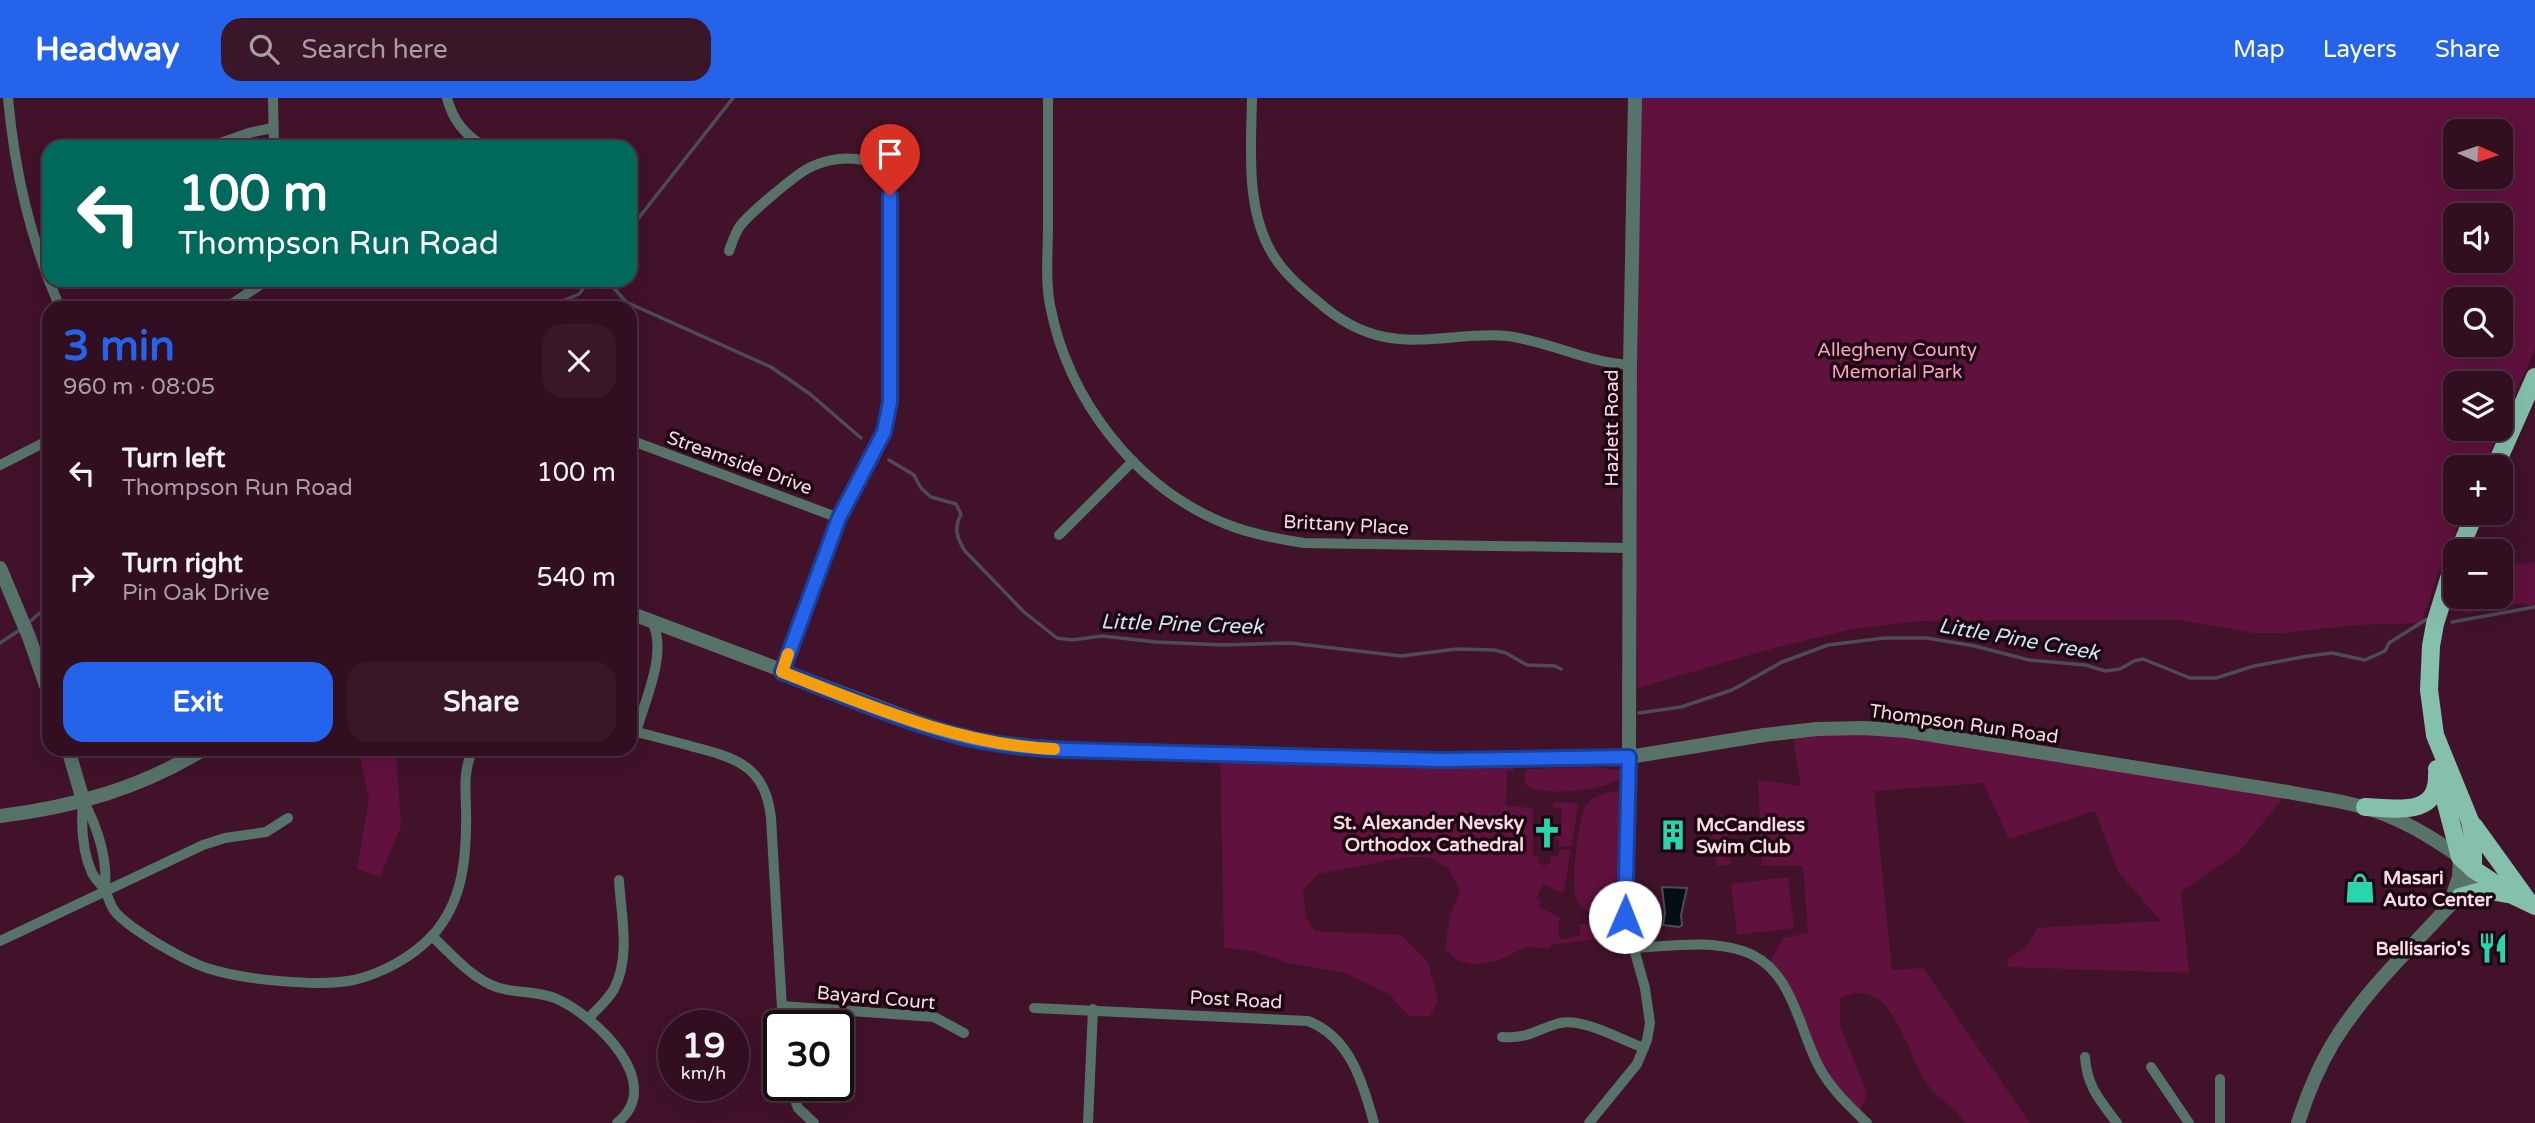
<!DOCTYPE html>
<html lang="en">
<head>
<meta charset="utf-8">
<style>
  :root { --surface:#310e20; --page:#391729; --text:#f1f3f6; --muted:#a89ca5; --line:#4c2e3e; --accent:#2563eb }
  body { margin:0; font-family:"Varela Round",sans-serif; background:var(--page); color:var(--text); height:100vh; display:flex; flex-direction:column; font-size:26px; white-space:nowrap }
  * { box-sizing:border-box; margin:0 }
  p { font-size:23px; color:var(--muted) }
  .icon { flex:none; width:38px; height:38px; fill:none; stroke:currentColor; stroke-width:2; stroke-linecap:round; stroke-linejoin:round }
  .map { position:relative; flex:1; overflow:hidden }
  .panel { position:absolute; left:42px; top:203px; width:595px; height:455px; display:flex; flex-direction:column; background:var(--surface); border-radius:21px; box-shadow:0 7px 28px #0002,0 0 0 2px var(--line) }
  .panel>* { flex:none }
  .hud { position:absolute; left:42px; top:42px; width:595px; height:147px; border-radius:21px; box-shadow:0 7px 28px #0002,0 0 0 2px var(--line); background:#00695c; color:#fff; overflow:hidden }
  .needle { width:46px; rotate:93deg }
  .fabs { position:absolute; left:2443px; top:21px; display:grid; gap:14px }
  .fabs a { display:grid; place-items:center; width:70px; height:70px; border-radius:14px; background:var(--surface); box-shadow:0 7px 28px #0002,0 0 0 2px var(--line); font-size:35px }
  .speed { position:absolute; left:658px; top:912px; display:flex; gap:14px; font-size:35px; font-weight:700; text-align:center }
  .speed>* { display:grid; place-content:center; width:91px; height:91px; border-radius:50%; background:var(--surface); box-shadow:0 7px 28px #0002,0 0 0 2px var(--line); line-height:1 }
  .speed small { font-size:18px; font-weight:400 }
  .speed .limit { border:4px solid #111; border-radius:10px; background:#fff; color:#111 }
  .pin { position:absolute; display:grid; place-items:center; width:60px; height:60px; color:#fff; margin:-72px -30px; border-radius:50% 50% 50% 0; rotate:-45deg; box-shadow:0 0 7px #0007 }
  .pin .icon { rotate:45deg }
  .me { position:absolute; width:77px; margin:-38px; rotate:1deg; stroke-linejoin:round; filter:drop-shadow(0 0 5px #0008) }
  .turn { display:flex; align-items:center; gap:24px; height:147px; padding:0 21px; font-size:32px }
  .turn .icon { width:91px; height:91px; stroke-width:2.5 }
  .turn b { display:block; font-size:49px; line-height:60px }
  .round { display:grid; place-items:center; flex:none; width:74px; height:74px; border-radius:21px; background:var(--page) }
  .overview { display:flex; align-items:center; justify-content:space-between; height:119px; padding:0 21px }
  h1 { font-size:42px; font-weight:700; line-height:52px; color:var(--accent) }
  .button { display:flex; gap:14px; margin-top:auto; padding:14px 21px }
  .button a { flex:1; height:80px; border-radius:21px; background:var(--accent); color:#fff; font-size:28px; font-weight:700; line-height:80px; text-align:center }
  .button a+a { background:var(--page); color:var(--text) }
  ul { padding:0; list-style:none }
  li { display:flex; align-items:center; gap:21px; height:105px; padding:0 21px }
  li div { flex:1 }
  li b { display:block; font-size:26px }
  li em { font-style:normal }
  header { display:flex; align-items:center; gap:42px; box-sizing:border-box; height:98px; padding:0 35px; background:var(--accent); color:#fff }
  header strong { font-size:33px }
  nav { display:flex; gap:38px; margin-inline-start:auto; font-size:24px }
  .search { width:490px; height:63px; background:var(--page); display:flex; align-items:center; gap:18px; box-sizing:border-box; padding:0 24px; border-radius:21px; color:var(--muted); font-size:26px }
  .map>svg:first-child { display:block }
  .green { fill:#60113d; fill-rule:evenodd }
  .water { fill:#030f16; stroke:#4d4c54; stroke-width:2 }
  .lines { fill:none; stroke-linecap:round; stroke-linejoin:round }
  .stream { stroke:#4d4c54; stroke-width:3.5 }
  .minor { stroke:#577369; stroke-width:10 }
  .tertiary { stroke:#577369; stroke-width:14 }
  .primary { stroke:#85c0ad; stroke-width:18 }
  .route-casing { stroke:#184099; stroke-width:18 }
  .route { stroke:#2563eb; stroke-width:12 }
  .slow { stroke:#f59e0b; stroke-width:12 }
  .labels { text-anchor:middle; stroke-width:7; stroke-linejoin:round; paint-order:stroke }
  .park-label { font-size:19px; fill:#fd9fc9; stroke:#1c0711 }
  .street-label { font-size:19px; fill:#fad9e6; stroke:#1c0711 }
  .poi-label { font-size:19px; font-weight:bold; fill:#fad9e6; stroke:#1c0711; text-anchor:end }
  .water-label { font-size:21px; font-style:italic; fill:#cce4f0; stroke:#1c0711 }
</style>
</head>
<body>
<header>
<strong>Headway</strong>
<div class="search"><svg class="icon" aria-label="search" viewBox="0 0 24 24"><circle cx="10" cy="10" r="6"/><path d="M15 15l6 6"/></svg>Search here</div>
<nav><a>Map</a><a>Layers</a><a>Share</a></nav>
</header>
<div class="map">
<svg width="2535" height="1025" viewBox="0 0 2535 1025">
  <rect width="100%" height="100%" fill="#41122a"/>
  <g class="green">
    <path d="M1641,0h894v251l-34,77v-43h-46v46h45l-17,38h-28v46h8l-26,63 -15,47 -67,2 -71,8h-31l-74,-13 -258,1 -69,8 -89,22 -125,37 -3,-157zM2455,33h46v46h-46zM2455,117h46v46h-46zM2455,201h46v46h-46z"/>
    <polygon points="2535,464 2535,510 2523,505 2464,515 2465,499 2501,499 2501,468"/>
    <path d="M1864,630l424,64 -49,60 -58,40 8,81 -182,-6 1,-8 18,-12 11,-19 124,-7 -43,-49 -23,-61 -86,28 -26,-56 -109,8 18,179 31,-2 107,155h-65c-9,-17 -26,-23 -37,-38 -20,-25 -31,-97 -73,-92 -5,1 -11,4 -15,6v26l27,69 -9,21 -32,-37 -28,-67 -31,-45 16,-28 25,-5 -5,-67 -41,-1 -4,-85 43,6 -9,-54z"/>
    <polygon points="358,651 396,651 401,728 380,779 357,771 369,701"/>
    <polygon points="1220,655 1442,669 1513,670 1514,673 1507,673 1506,708 1533,710 1533,758 1538,758 1538,764 1544,768 1551,764 1551,758 1559,758 1559,751 1571,752 1564,792 1561,795 1544,786 1536,800 1541,803 1538,809 1560,819 1558,829 1560,842 1581,837 1579,826 1591,826 1623,834 1629,853 1593,842 1552,846 1549,850 1526,849 1499,862 1474,867 1457,862 1445,851 1450,817 1460,793 1449,771 1429,759 1406,759 1318,776 1303,793 1306,820 1315,833 1401,837 1428,864 1438,903 1430,918 1409,918 1389,896 1342,874 1288,865 1253,853 1224,850"/>
    <path d="M1592,669l28,3 3,6c-13,15 -86,22 -98,8l-1,-10 4,-5z"/>
    <path d="M1619,693l5,4 -4,122 -9,5c-12,-5 -29,-10 -35,-24 -6,-11 3,-81 9,-92 7,-10 22,-14 34,-15z"/>
    <polygon points="1554,704 1576,705 1578,707 1572,748 1559,748 1559,742 1556,742 1556,730 1561,730 1562,711 1553,710"/>
    <polygon points="1726,732 1731,766 1717,768 1712,735"/>
    <polygon points="1788,779 1794,830 1737,837 1731,786"/>
  </g>
  <polygon class="water" points="1662,789 1687,790 1681,817 1682,827 1679,829 1663,827 1665,815"/>
  <g class="lines">
    <g class="stream">
      <polyline points="630,131 733,0"/>
      <polyline points="607,182 626,204 771,269 810,296 861,340"/>
      <polyline points="546,210 579,196 590,182"/>
      <path d="M889,362l25,15 7,13 10,9 25,7 5,10c-7,14 -5,23 4,37l59,61 33,26 15,2 30,-4 54,6 67,3 67,-2 111,13 56,-7 37,1 12,3 21,12 28,1 6,3"/>
      <polyline points="2452,524 2535,509"/>
      <polyline points="27,526 49,507"/>
      <polyline points="0,545 21,531"/>
      <polyline points="1639,615 1681,609 1732,592 1782,564 1828,547 1884,540 1927,540 1975,548 2029,562 2086,567 2105,573 2120,571 2134,563 2143,561 2190,580 2216,580 2254,568 2308,558 2332,555 2365,562 2385,553 2389,545 2427,521"/>
    </g>
    <g class="minor">
      <path d="M8,0c7,76 22,140 52,210"/>
      <polyline points="273,0 274,49"/>
      <path d="M447,0c6,23 18,37 38,49"/>
      <path d="M1048,0c0,43 0,85 0,128 0,26 -3,53 2,79 18,95 86,183 176,219 25,10 51,15 78,19l326,5"/>
      <path d="M1252,0c-1,52 -7,115 23,160 11,17 26,30 41,42 20,18 42,32 69,37 40,8 81,-5 122,-1 42,5 80,27 123,29"/>
      <polyline points="209,49 249,35 272,30"/>
      <path d="M869,62c9,-7 18,-16 30,-11 7,14 -3,26 -9,38"/>
      <path d="M729,153c3,-8 6,-18 11,-25 10,-13 53,-49 67,-57 27,-15 75,-18 83,18l-2,231 -7,21 -42,79 -57,154"/>
      <polyline points="226,210 267,182"/>
      <polyline points="630,342 839,420"/>
      <polyline points="0,367 49,342"/>
      <polyline points="1059,437 1133,363"/>
      <path d="M630,632c21,6 43,11 64,17 44,11 72,21 77,71l12,208"/>
      <path d="M636,634c9,-32 32,-80 16,-110"/>
      <path d="M83,702c-2,23 -1,51 9,73 3,6 9,11 13,17 4,8 5,17 12,24 18,18 66,46 90,54 36,12 112,19 147,12 29,-7 58,-23 78,-44 33,-36 35,-84 34,-130 -1,-20 -2,-38 7,-57"/>
      <path d="M83,702c15,28 25,58 22,91"/>
      <path d="M432,838c18,17 35,37 57,48 22,11 47,5 68,15 38,17 110,84 60,124"/>
      <polyline points="0,843 203,747 225,740 266,734 288,720"/>
      <path d="M1635,850c36,-2 74,-8 108,3 49,16 55,75 75,114 12,23 30,40 49,58"/>
      <polyline points="782,908 934,919 964,935"/>
      <path d="M1034,910l274,13c42,16 55,62 66,102"/>
      <path d="M589,920c8,-9 19,-18 25,-29 17,-32 7,-74 5,-109"/>
      <path d="M1502,939c28,2 34,-8 58,-14 24,-5 61,17 84,25"/>
      <path d="M2085,959c2,30 15,43 32,66"/>
      <polyline points="2151,969 2189,1025"/>
      <polyline points="2220,981 2220,1025"/>
      <polyline points="789,987 798,1010 814,1025"/>
      <polyline points="1088,1025 1093,911"/>
      <polyline points="1589,1025 1637,966 1647,942 1650,925 1645,890 1625,819 1629,659"/>
    </g>
    <g class="tertiary">
      <polyline points="0,470 29,539 49,596"/>
      <path d="M630,515l305,115 41,11 43,8 422,13 137,-1 51,-2 135,-22 53,-6 47,-1 43,3 381,61c25,5 51,8 75,15 36,10 67,29 97,50l-1,20 -10,29"/>
      <polyline points="68,651 83,702"/>
      <polyline points="1629,659 1630,267 1635,0"/>
      <path d="M0,718c74,-9 141,-28 204,-67"/>
      <path d="M2298,1025c9,-28 20,-55 35,-80 31,-51 76,-93 116,-137 14,-11 20,-21 24,-37"/>
    </g>
    <g class="primary">
      <polyline points="2495,369 2535,279"/>
      <polyline points="2459,453 2475,415"/>
      <polyline points="2455,461 2435,526 2431,548 2429,592 2435,637 2470,723 2473,739 2473,771"/>
      <polyline points="2437,671 2460,759 2473,771 2512,797 2535,808"/>
      <path d="M2365,709c29,1 73,11 72,-32"/>
      <polyline points="2474,728 2528,803"/>
      <polyline points="2460,799 2485,792 2507,796"/>
    </g>
  </g>
  <g class="lines">
    <g class="route-casing">
      <path id="route" d="M890,98v206l-6,30 -45,86 -57,154c63,24 128,53 194,68 31,6 61,9 92,10l373,10 188,-3 -4,160"/>
    </g>
    <use href="#route" class="route"/>
    <path class="slow" d="M788,556l-6,18c88,34 177,73 272,77"/>
  </g>
  <defs>
    <g id="church-bare" transform="scale(2.415)"><path d="M-1.2-6h2.4v3.5h3.3v2.4h-3.3V6h-2.4V-.1h-3.3v-2.4h3.3Z" fill="#29d5ac" stroke="#1c0711" stroke-width="2.5" paint-order="stroke"/></g>
    <g id="building-bare" transform="scale(2.415)"><path d="M-4-6H4V6H1V3H-1V6H-4ZM-2.5-4.3h1.7v1.8h-1.7ZM.8-4.3h1.7v1.8H.8ZM-2.5-1h1.7V.8h-1.7ZM.8-1h1.7V.8H.8Z" fill="#29d5ac" stroke="#1c0711" stroke-width="2.5" paint-order="stroke"/></g>
    <g id="shop-bare" transform="scale(2.415)"><path d="M-5-2.5h2.3a2.7 3.5 0 0 1 5.4 0H5L5.5 6h-11ZM-1.5-2.5h3a1.5 2.3 0 0 0-3 0Z" fill="#29d5ac" stroke="#1c0711" stroke-width="2.5" paint-order="stroke"/></g>
    <g id="restaurant-bare" transform="scale(2.415)"><path d="M-5-6h1v4h1v-4h1v4h1v-4h1v5L-1.5 .5V6h-2V.5L-5-1ZM5-6V6H3V1.5H1.5Q1.5-4 5-6Z" fill="#29d5ac" stroke="#1c0711" stroke-width="2.5" paint-order="stroke"/></g>
  </defs>
  <g fill-rule="evenodd">
    <use href="#church-bare" x="1547" y="735"/>
    <use href="#building-bare" x="1673" y="737"/>
    <use href="#shop-bare" x="2360" y="790"/>
    <use href="#restaurant-bare" x="2493" y="850"/>
  </g>
  <g class="labels">
    <g class="park-label">
      <text x="1897" y="258">Allegheny County<tspan x="1897" dy="22">Memorial Park</tspan></text>
    </g>
    <g class="street-label">
      <text transform="translate(1611 330) rotate(-90)" y="7">Hazlett Road</text>
      <text transform="translate(740 364) rotate(20)" y="7">Streamside Drive</text>
      <text transform="translate(1346 426) rotate(3)" y="7">Brittany Place</text>
      <text transform="translate(1964 625) rotate(8)" y="7">Thompson Run Road</text>
      <text transform="translate(876 899) rotate(5)" y="7">Bayard Court</text>
      <text transform="translate(1236 901) rotate(3)" y="7">Post Road</text>
    </g>
    <g class="poi-label">
      <text x="1524" y="731">St. Alexander Nevsky<tspan x="1524" dy="22">Orthodox Cathedral</tspan></text>
      <text x="1696" y="733" text-anchor="start">McCandless<tspan x="1696" dy="22">Swim Club</tspan></text>
      <text x="2383" y="786" text-anchor="start">Masari<tspan x="2383" dy="22">Auto Center</tspan></text>
      <text x="2470" y="857">Bellisario's</text>
    </g>
    <g class="water-label">
      <text transform="translate(1182 526) rotate(2)" y="7">Little Pine Creek</text>
      <text transform="translate(2019 541) rotate(10)" y="7">Little Pine Creek</text>
    </g>
  </g>
</svg>
<div class="fabs">
<a><svg class="needle" viewBox="-14 -14 28 28"><path d="M0-13l5 13h-10z" fill="#e53935"/><path d="M0 13l5-13h-10z" fill="#a89ca5"/></svg></a>
<a><svg class="icon" aria-label="sound" viewBox="0 0 24 24"><path d="M4 9h4l5-4v14l-5-4H4zM17 9q2 3 0 6"/></svg></a>
<a><svg class="icon" aria-label="search" viewBox="0 0 24 24"><circle cx="10" cy="10" r="6"/><path d="M15 15l6 6"/></svg></a>
<a><svg class="icon" aria-label="layers" viewBox="0 0 24 24"><path d="M12 4l9 5-9 5-9-5zM3 14l9 5 9-5"/></svg></a>
<a>+</a>
<a>−</a>
</div>
<div class="speed"><div>19<small>km/h</small></div><div class="limit">30</div></div>
<div class="pin" style="left:890px;top:98px;background:#d93025"><svg class="icon" aria-label="arrive" viewBox="0 0 24 24"><path d="M6 21V4h12l-3 4 3 4H6"/></svg></div>
<svg class="me" style="left:1625px;top:819px" viewBox="-20 -20 40 40"><circle r="19" fill="#fff"/><path d="M0-13L10 11 0 6-10 11z" fill="#2563eb"/></svg>
<div class="hud">
<div class="turn"><svg class="icon" aria-label="left" viewBox="0 0 24 24"><path d="M17 20v-9H6M10 6l-5 5 5 5"/></svg><div><b>100 m</b>Thompson Run Road</div></div>
</div>
<section class="panel">
<div class="overview"><div><h1>3 min</h1><p>960 m · 08:05</p></div><a class="round"><svg class="icon" aria-label="close" viewBox="0 0 24 24"><path d="M6 6l12 12M18 6L6 18"/></svg></a></div>
<ul>
<li><svg class="icon" aria-label="left" viewBox="0 0 24 24"><path d="M17 20v-9H6M10 6l-5 5 5 5"/></svg><div><b>Turn left</b><p>Thompson Run Road</p></div><em>100 m</em></li>
<li><svg class="icon" aria-label="right" viewBox="0 0 24 24"><path d="M7 20v-9h11M14 6l5 5-5 5"/></svg><div><b>Turn right</b><p>Pin Oak Drive</p></div><em>540 m</em></li>
</ul>
<div class="button"><a>Exit</a><a>Share</a></div>
</section>
</div>
</body>
</html>
